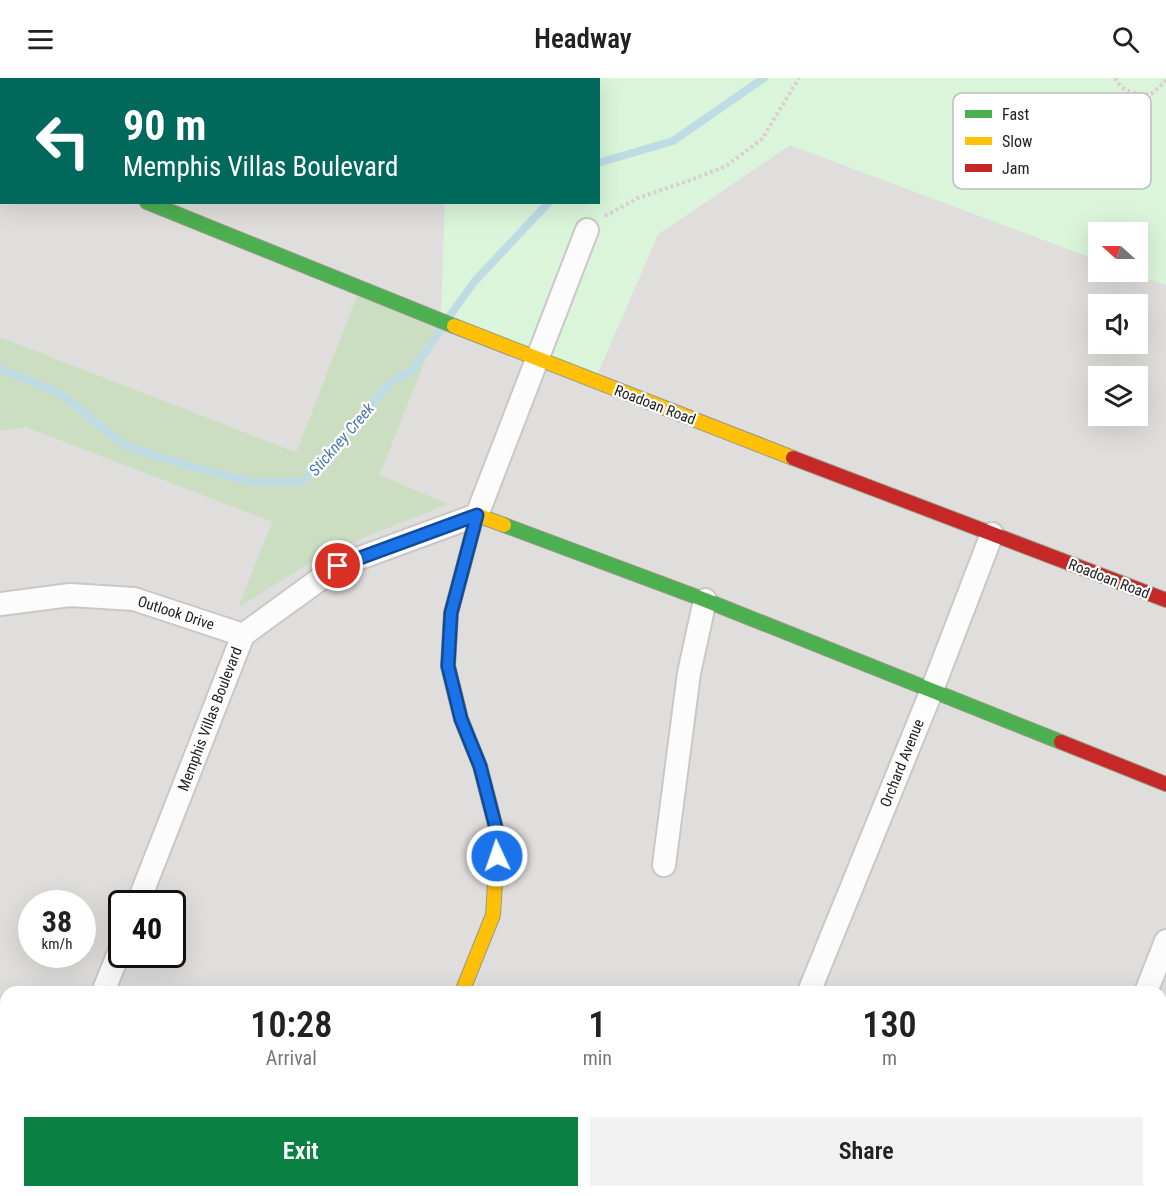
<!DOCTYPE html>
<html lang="en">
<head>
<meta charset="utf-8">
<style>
  :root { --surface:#fff; --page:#f2f2f2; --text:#222; --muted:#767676; --accent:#0b8043 }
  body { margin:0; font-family:"Roboto Condensed",sans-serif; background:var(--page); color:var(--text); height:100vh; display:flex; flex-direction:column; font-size:22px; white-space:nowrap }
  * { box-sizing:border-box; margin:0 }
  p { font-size:20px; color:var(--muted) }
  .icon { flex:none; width:33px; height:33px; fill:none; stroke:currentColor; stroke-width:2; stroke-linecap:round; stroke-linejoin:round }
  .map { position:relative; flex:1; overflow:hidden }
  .panel { position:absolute; left:0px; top:908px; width:1167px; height:212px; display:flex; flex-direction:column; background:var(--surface); border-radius:18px 18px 0 0; box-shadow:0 6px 24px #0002 }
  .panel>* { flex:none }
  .top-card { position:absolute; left:0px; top:0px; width:600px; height:126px; box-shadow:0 6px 24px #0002; background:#00695c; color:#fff; overflow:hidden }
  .needle { width:39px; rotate:291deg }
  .controls { position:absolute; left:1088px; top:144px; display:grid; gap:12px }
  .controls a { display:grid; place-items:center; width:60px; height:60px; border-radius:0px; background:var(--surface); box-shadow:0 6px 24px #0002; font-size:30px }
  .speed { position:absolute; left:18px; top:812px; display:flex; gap:12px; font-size:30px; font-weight:700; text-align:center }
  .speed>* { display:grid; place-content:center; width:78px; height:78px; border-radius:50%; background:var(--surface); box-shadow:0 6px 24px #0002; line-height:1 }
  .speed small { font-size:15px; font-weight:400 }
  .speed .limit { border:3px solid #111; border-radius:9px; background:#fff; color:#111 }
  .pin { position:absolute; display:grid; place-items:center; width:51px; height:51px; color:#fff; margin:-26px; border:3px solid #fff; border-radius:50%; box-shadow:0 2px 6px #0007 }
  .me { position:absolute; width:66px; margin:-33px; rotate:357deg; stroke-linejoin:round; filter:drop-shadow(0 0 4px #0008) }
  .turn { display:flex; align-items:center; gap:21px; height:126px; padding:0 24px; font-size:27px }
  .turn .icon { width:78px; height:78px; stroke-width:2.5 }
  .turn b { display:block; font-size:42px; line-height:51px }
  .eta { display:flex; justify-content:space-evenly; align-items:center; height:102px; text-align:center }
  .eta b { font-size:36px; font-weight:600; line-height:42px }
  .primary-button { display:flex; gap:12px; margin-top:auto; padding:12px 24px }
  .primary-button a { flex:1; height:69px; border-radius:0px; background:var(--accent); color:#fff; font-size:24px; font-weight:600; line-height:69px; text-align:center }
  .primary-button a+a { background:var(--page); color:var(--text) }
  header { display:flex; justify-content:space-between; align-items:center; height:78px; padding:0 24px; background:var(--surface); font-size:27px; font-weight:600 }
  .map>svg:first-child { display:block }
  .residential { fill:#dfdedc; fill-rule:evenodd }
  .forest { fill:#cbdec1 }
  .park { fill:#daf5da }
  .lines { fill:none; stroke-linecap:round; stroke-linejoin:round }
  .stream { stroke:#bfdbe3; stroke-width:8 }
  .street-casing { stroke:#c9c8c7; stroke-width:26 }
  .fast-casing { stroke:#999a82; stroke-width:16 }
  .slow-casing { stroke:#999a82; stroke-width:16 }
  .jam-casing { stroke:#999a82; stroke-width:16 }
  .path { stroke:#dccecd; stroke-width:4; stroke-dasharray:3 3; stroke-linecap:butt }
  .street { stroke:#fdfcfc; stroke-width:22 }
  .fast { stroke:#4caf50; stroke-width:14 }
  .slow { stroke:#ffc107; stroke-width:14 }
  .jam { stroke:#c62828; stroke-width:14 }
  .route-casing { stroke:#114b97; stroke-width:15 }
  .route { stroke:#1a73e8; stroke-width:10 }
  .labels { text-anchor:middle; stroke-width:4.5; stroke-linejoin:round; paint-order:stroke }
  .street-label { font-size:15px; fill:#222; stroke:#fff }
  .water-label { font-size:16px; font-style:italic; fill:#4a7aab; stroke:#fff }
  .key { fill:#fff; stroke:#bdbdbd; stroke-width:1.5 }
  .key-label { font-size:16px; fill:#222 }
</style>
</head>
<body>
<header><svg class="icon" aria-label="menu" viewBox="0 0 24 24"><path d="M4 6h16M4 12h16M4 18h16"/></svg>Headway<svg class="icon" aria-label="search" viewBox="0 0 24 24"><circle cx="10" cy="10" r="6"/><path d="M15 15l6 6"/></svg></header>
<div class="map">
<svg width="1166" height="1118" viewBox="0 0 1166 1118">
  <rect width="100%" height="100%" fill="#f0eeeb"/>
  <path class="residential" d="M0,0h450l-448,2v122l443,1 -4,117 153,62 64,-148 132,-89 308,115v12h31l37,13v911h-1166v-765l25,-4 247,95 -33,85 85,-53 123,-50 -67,-29 60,-154 -80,-33 -64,164 -296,-115zM1098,226h39v40h-39zM1098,298h39v40h-39zM32,825h50v51h-50zM122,825h50v51h-50zM6,914h1155v199h-1155z"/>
  <polygon class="forest" points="360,210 441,242 380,397 448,426 324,476 238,530 272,444 25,349 0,353 0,259 296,374"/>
  <polygon class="park" points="450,0 1166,0 1166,207 1129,194 1137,194 1137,154 1098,154 1098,182 790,67 658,156 594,304 441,242 445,125 598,124 598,2 450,2"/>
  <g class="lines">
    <g class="stream">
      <polyline points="598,85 673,63 764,0"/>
      <polyline points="449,239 474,204 549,124"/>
      <polyline points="0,291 59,315 126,368 185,387 251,404 303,404 391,304 412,293 441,251"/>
    </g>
    <g class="street-casing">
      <g id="street">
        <polyline points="0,65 2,66"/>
        <polyline points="0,526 70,517 134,521 243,557"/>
        <polyline points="664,787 689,595 705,522"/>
        <polyline points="138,825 243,557 338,488 477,437 587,152"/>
        <polyline points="103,914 122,867"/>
        <polyline points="809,914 932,612 992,456"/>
        <polyline points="1146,914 1166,863"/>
        <polyline points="23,1118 25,1113"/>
        <polyline points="379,1118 381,1113"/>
        <polyline points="725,1118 727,1113"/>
        <polyline points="1065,1118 1067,1113"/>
      </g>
    </g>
    <g class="fast-casing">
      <g id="fast">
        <polyline points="147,124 454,248"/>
        <polyline points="504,447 705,522 1061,664"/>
      </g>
    </g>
    <g class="slow-casing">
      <g id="slow">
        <polyline points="454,248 793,380"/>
        <polyline points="462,914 493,837 498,758 480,688 461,641 448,588 451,535 477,437 504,447"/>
      </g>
    </g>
    <g class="jam-casing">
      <g id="jam">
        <polyline points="793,380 1166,522"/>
        <polyline points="1061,664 1166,706"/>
      </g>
    </g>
    <g class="path">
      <path d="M1115,0c7,15 21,16 36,16l14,-12v-4"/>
      <polyline points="605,138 638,120 688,103 726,88 762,61 799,0"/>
    </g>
    <use href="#street" class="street"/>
    <use href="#fast" class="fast"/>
    <use href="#slow" class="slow"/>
    <use href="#jam" class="jam"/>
  </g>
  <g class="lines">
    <g class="route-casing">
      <polyline id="route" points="338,488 477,437 451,535 448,588 461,641 480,688 498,758 497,778"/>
    </g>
    <use href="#route" class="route"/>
  </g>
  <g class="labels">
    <g class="street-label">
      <text transform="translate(655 327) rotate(21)" y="5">Roadoan Road</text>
      <text transform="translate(1109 501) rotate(21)" y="5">Roadoan Road</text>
      <text transform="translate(176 535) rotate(18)" y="5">Outlook Drive</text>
      <text transform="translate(210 641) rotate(-69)" y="5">Memphis Villas Boulevard</text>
      <text transform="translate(902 685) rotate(-68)" y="5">Orchard Avenue</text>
    </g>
    <g class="water-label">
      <text transform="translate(341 361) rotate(-49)" y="6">Stickney Creek</text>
    </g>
  </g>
  <rect x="953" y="15" width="198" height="96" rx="9" class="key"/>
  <rect x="965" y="32" width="27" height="8" fill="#4caf50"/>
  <rect x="965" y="59" width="27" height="8" fill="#ffc107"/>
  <rect x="965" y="86" width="27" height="8" fill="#c62828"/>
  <g class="key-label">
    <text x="1002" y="42">Fast</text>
    <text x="1002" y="69">Slow</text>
    <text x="1002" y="96">Jam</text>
  </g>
</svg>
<div class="controls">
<a><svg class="needle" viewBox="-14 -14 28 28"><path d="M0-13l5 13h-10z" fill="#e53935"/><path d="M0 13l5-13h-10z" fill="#767676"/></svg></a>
<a><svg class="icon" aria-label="sound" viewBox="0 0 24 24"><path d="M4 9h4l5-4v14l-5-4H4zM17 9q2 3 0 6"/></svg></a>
<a><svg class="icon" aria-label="layers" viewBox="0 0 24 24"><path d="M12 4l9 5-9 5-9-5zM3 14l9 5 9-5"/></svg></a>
</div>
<div class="speed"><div>38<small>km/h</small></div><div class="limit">40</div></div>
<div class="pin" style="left:338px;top:488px;background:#d93025"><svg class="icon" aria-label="arrive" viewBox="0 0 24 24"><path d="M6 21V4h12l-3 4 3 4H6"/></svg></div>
<svg class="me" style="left:497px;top:778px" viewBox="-20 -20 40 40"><circle r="17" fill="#1a73e8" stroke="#fff" stroke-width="3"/><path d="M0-11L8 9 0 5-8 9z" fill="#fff"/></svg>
<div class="top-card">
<div class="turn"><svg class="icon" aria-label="left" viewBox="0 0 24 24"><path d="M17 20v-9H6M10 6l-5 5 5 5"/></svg><div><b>90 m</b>Memphis Villas Boulevard</div></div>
</div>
<section class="panel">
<div class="eta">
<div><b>10:28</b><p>Arrival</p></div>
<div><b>1</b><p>min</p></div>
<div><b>130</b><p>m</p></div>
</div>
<div class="primary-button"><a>Exit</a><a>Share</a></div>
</section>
</div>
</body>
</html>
